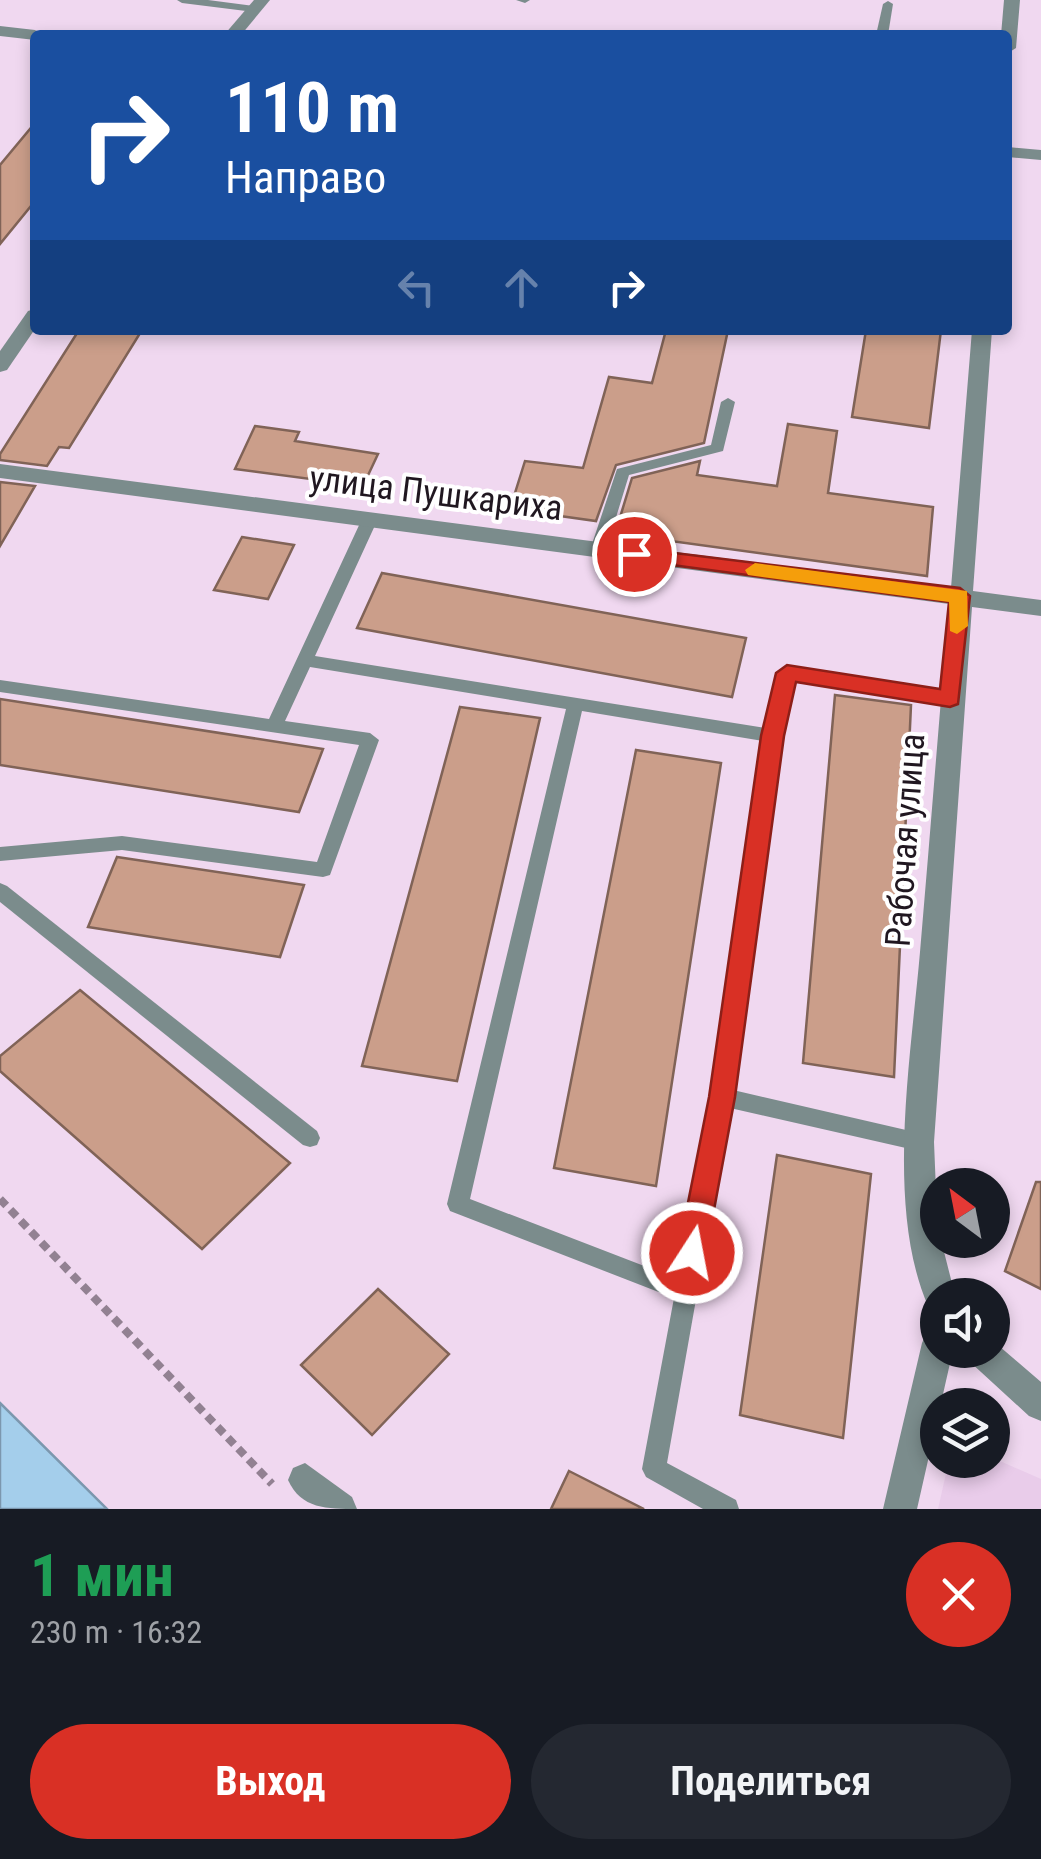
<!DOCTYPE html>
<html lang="ru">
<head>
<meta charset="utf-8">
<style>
  :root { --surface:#171b24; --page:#242831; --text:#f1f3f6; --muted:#9ea1a6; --accent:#d93025 }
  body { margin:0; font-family:"Roboto Condensed",sans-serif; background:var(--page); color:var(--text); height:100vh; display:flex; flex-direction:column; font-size:38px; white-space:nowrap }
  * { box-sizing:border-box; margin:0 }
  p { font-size:32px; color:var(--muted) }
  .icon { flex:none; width:55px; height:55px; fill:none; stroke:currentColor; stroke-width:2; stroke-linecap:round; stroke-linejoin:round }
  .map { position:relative; height:1509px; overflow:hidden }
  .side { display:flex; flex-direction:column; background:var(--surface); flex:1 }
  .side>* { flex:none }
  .guide { position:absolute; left:30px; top:30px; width:982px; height:305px; border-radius:10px; box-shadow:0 5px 15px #0003; background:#1a4fa0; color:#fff; overflow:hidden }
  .needle { width:65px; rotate:328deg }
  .fabs { position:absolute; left:920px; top:1168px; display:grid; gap:20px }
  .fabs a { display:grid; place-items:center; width:90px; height:90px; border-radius:50%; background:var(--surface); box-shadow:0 5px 15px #0003; font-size:50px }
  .pin { position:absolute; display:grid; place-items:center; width:85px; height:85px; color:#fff; margin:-42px; border:5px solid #fff; border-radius:50%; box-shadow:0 2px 10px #0007 }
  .me { position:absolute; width:110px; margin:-55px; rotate:11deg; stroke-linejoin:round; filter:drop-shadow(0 0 8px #0008) }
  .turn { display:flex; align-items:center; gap:35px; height:210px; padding:0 30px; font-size:45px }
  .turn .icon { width:130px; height:130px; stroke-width:2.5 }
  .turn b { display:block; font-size:70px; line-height:85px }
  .lanes { display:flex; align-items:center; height:95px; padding:0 30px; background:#0003; justify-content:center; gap:50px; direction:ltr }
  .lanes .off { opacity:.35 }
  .round { display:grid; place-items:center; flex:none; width:105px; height:105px; border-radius:52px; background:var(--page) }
  .head { display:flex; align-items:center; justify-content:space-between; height:170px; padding:0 30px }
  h1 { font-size:60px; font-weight:700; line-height:75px; color:#1e9e55 }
  .button { display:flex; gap:20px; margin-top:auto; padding:20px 30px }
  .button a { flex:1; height:115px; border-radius:60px; background:var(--accent); color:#fff; font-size:40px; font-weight:700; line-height:115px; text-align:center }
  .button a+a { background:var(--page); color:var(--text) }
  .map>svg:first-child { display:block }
  .built { fill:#e9ccea }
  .water { fill:#a4ceeb; stroke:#7c97ae; stroke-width:2.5 }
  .building { fill:#cb9e8a; stroke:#806357; stroke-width:2.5 }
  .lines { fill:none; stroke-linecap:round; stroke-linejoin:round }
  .path { stroke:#928192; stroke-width:8; stroke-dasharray:9 6; stroke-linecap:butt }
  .lane { fill:#7b8c8c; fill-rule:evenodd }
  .street { fill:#7b8c8c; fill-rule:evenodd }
  .route { fill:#d93025; stroke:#8d1f18; stroke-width:2.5 }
  .slow { fill:#f59e0b }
  .labels { text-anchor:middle; stroke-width:8; stroke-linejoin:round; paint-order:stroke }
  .street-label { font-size:35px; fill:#201720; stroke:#fff }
</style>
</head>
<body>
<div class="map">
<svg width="1041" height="1509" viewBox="0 0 1041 1509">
  <rect width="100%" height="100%" fill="#f0d8f0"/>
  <polygon class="built" points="993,1458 1041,1479 1041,1509 938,1509 949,1460"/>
  <polygon class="water" points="0,1403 107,1509 0,1509"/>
  <g class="building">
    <polygon points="35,123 35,201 0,244 0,165"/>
    <polygon points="79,330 142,330 69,448 59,447 47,466 0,460 0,454"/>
    <polygon points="666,330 728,330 704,443 616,465 596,521 510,509 525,461 583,468 609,377 652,383"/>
    <polygon points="866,330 941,330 929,428 852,417"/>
    <polygon points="788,424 837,431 828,493 933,507 927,576 627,535 630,525 618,524 632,478 700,461 697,475 777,486"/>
    <polygon points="255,426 299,432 295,441 378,454 363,486 235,469"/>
    <polygon points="0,482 35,486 0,546"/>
    <polygon points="242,537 294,545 268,599 214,590"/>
    <polygon points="382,573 746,638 732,697 357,628"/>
    <polygon points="835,695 911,705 894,1077 803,1063"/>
    <polygon points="0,699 323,749 299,812 0,765"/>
    <polygon points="460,707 540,718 457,1081 362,1066"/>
    <polygon points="636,750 721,763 656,1186 554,1168"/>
    <polygon points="117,857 304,885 280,957 88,927"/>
    <polygon points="80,990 290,1163 202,1249 0,1071 0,1056"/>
    <polygon points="777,1155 871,1174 843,1438 740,1415"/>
    <polygon points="1036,1182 1041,1182 1041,1289 1005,1271"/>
    <polygon points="378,1289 449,1354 372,1435 301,1365"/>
    <polygon points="569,1471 644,1509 551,1509"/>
  </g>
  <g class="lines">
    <polyline class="path" points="0,1199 272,1484"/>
    <g class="lane">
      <polygon points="177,0 208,0 254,6 259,9 254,12 182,3"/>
      <polygon points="516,0 530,0 525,3"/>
      <polygon points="888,1 893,4 888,35 876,35 883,4"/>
      <polygon points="728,398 735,402 723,451 629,475 606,550 604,554 592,554 590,550 617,469 711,445 721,402"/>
      <path d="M369,516l8,5 -62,135 450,72 14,-55 8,-6 164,26 9,6 -9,6 -157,-25 -13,56 -48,354 186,43 7,2 3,7 -3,7 -7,2 -189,-43 -63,355 69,37 3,9h-36l-57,-32 -4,-8 32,-171 -224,-87 -3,-7 119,-495 -256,-42 -25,54 85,12 9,7 -49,135 -7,2 -201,-27 -122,11v-14l122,-11 195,26 42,-117 -359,-53v-12l269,39 92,-198zM582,711l181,30 -51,356 -34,182 -208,-80z"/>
      <polygon points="0,883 7,886 317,1131 320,1138 317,1145 310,1147 303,1145 0,902"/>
    </g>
    <g class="street">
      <polygon points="254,0 270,0 241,35 224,35"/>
      <polygon points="1004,0 1020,0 1016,48 1008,53 1008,35 1001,35"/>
      <polygon points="0,26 35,30 43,35 35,35 35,40 0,36"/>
      <polygon points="1008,147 1041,150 1041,160 1008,157"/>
      <polygon points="35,309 35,329 7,370 0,372 0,351 28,311"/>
      <path d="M972,330h20l-19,261 68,9v16l-69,-9 -38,535 4,98h3l14,55h-17v15l-10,-4c-43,-99 -17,-249 -8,-354 10,-116 19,-232 29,-348l-949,-126v-14l951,124z"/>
      <polygon points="938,1327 938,1350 953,1350 917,1509 883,1509 922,1343 927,1332"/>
      <polygon points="992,1340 1041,1382 1041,1421 1029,1416 969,1361 964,1350 992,1350"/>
      <path d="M305,1463l47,34 5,12c-30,0 -56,0 -69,-29l5,-12z"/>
    </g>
  </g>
  <polygon class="route" points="634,548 960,588 970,596 958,704 950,707 796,682 784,736 735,1097 706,1253 702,1263 692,1267 682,1263 678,1253 709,1097 761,736 776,673 787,665 940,689 949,602 627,559 624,554"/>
  <polygon class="slow" points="755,563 967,591 968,626 957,634 950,631 949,602 748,575 745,570"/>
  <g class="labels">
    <g class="street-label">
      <text transform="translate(436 493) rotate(7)" y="12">улица Пушкариха</text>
      <text transform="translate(905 840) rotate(-86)" y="12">Рабочая улица</text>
    </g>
  </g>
</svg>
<div class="fabs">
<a><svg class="needle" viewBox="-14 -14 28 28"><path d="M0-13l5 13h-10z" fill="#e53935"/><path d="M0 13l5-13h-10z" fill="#9ea1a6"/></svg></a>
<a><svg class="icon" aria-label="sound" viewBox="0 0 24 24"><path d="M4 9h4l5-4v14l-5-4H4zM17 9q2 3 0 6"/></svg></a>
<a><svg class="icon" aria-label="layers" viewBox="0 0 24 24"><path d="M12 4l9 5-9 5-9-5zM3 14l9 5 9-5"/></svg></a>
</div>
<div class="pin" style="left:634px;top:554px;background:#d93025"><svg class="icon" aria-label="arrive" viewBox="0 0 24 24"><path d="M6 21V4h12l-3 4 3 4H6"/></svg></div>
<svg class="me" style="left:692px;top:1253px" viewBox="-20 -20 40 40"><circle r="17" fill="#d93025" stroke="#fff" stroke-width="3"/><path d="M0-11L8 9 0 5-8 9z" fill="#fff"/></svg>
<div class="guide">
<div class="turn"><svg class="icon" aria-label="right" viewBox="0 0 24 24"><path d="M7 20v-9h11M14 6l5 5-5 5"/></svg><div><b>110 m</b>Направо</div></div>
<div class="lanes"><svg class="icon off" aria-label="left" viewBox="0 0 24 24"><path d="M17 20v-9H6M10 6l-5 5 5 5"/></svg><svg class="icon off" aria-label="ahead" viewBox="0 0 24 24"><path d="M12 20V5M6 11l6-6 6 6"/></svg><svg class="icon" aria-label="right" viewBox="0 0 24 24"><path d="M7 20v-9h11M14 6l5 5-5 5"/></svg></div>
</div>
</div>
<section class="side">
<div class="head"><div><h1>1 мин</h1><p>230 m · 16:32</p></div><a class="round" style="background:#d93025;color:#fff"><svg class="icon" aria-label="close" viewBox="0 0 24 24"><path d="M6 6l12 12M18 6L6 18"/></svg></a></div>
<div class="button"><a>Выход</a><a>Поделиться</a></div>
</section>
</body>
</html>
